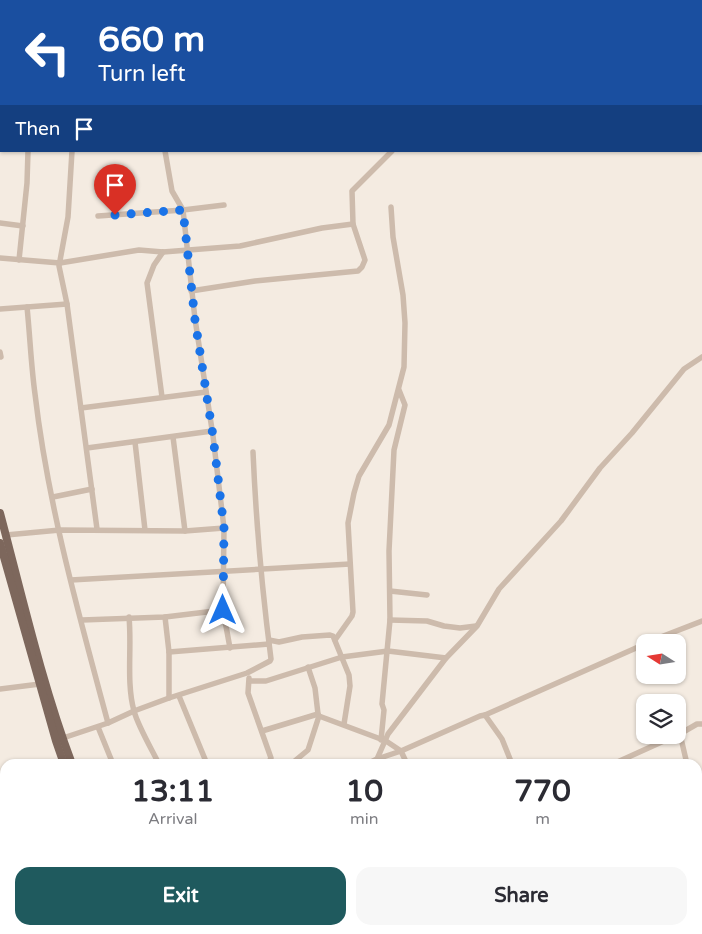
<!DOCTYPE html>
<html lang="en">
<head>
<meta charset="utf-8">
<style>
  :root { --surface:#fff; --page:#f7f7f7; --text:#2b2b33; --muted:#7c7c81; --accent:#1f5a5e }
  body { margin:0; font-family:"Varela Round",sans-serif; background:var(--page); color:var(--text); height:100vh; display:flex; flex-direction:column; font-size:19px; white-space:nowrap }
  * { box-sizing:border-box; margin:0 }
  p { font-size:16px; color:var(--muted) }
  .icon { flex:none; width:28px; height:28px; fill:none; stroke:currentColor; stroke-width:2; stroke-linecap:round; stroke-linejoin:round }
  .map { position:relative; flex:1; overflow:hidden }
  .side { position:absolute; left:0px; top:759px; width:702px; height:176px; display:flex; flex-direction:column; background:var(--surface); border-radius:15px 15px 0 0; box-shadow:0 1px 4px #0004 }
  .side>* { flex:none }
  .guide { position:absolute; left:0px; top:0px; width:702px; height:152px; box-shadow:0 1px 4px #0004; background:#1a4fa0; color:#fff; overflow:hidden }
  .needle { width:32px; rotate:282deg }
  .buttons { position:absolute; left:636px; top:634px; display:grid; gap:10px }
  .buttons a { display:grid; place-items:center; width:50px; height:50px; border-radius:10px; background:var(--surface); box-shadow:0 1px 4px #0004; font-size:25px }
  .pin { position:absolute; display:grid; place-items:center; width:42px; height:42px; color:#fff; margin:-51px -21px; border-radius:50% 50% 50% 0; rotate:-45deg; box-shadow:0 0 5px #0007 }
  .pin .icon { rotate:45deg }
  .me { position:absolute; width:55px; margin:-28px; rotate:0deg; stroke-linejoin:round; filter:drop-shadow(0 0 4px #0008) }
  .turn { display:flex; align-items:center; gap:18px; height:105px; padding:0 15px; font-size:22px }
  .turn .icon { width:65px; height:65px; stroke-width:2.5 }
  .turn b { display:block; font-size:35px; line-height:42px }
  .then { display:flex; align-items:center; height:48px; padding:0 15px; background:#0003; gap:10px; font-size:19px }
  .eta { display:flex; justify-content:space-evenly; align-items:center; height:85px; text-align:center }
  .eta b { font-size:30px; font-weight:800; line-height:35px }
  .action { display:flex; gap:10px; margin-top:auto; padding:10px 15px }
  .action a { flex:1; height:58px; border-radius:15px; background:var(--accent); color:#fff; font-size:20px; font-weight:800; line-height:58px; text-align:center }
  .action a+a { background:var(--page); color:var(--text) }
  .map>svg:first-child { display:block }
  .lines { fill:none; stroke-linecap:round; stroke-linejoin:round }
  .minor { stroke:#cdbbac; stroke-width:5.5 }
  .major { stroke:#7d675c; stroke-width:8 }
  .route { stroke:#1a73e8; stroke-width:9; stroke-dasharray:0 16.2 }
</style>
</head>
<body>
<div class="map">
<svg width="702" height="934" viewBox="0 0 702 934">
  <rect width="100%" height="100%" fill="#f4ebe1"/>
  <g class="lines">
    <g class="minor">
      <polyline points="144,0 144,1"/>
      <polyline points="345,1 345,0"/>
      <polyline points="543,1 543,0"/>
      <polyline points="0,125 1,125"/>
      <polyline points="72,151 68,217 59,266 67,304 97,529"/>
      <polyline points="165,151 172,191 183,210 195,319 213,436 224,528 223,610 230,648"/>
      <polyline points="98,216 183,210 224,205"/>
      <polyline points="0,223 23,226"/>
      <polyline points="0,258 60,263 139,250 163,252 240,246 322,228 353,224"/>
      <polyline points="19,260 27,183 28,151"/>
      <polyline points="191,291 255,281 358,271 362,267 365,260 353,224 352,191 392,151"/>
      <path d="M27,307c3,29 4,58 8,87 13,112 44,221 73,329"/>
      <polyline points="0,309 67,304"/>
      <polyline points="0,352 1,357"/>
      <polyline points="162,397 147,283 154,265 163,252"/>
      <polyline points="81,408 206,392"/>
      <polyline points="173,437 185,531"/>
      <polyline points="135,442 145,530"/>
      <polyline points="87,448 212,431"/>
      <polyline points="53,497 92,489"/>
      <polyline points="6,535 60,530 185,531 224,528"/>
      <polyline points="71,580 350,564"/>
      <polyline points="390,591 427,595"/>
      <path d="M129,617c3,30 -3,65 5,94 4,15 17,37 25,53"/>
      <polyline points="165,617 169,652 169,698"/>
      <polyline points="82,620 165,617 223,610"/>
      <polyline points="390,620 427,621 444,626 460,628 476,626"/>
      <polyline points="269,640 279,642 302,637 330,635 333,636 349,675 350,686 344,724"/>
      <polyline points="335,640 352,616 353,612 348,523 354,493 359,476 389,425 404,367 405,323 403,295 393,237 391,207"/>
      <polyline points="648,642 702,621"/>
      <polyline points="169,652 269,644"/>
      <polyline points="249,678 248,693 271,758 268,764"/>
      <polyline points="250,681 266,681 342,657 388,651 446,658"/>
      <polyline points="0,689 40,684"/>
      <polyline points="179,696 207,764"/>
      <polyline points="485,715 645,644"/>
      <polyline points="319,716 386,741 401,751 407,764"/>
      <polyline points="98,727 113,764"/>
      <polyline points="262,731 318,714"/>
      <polyline points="680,734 687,764"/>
      <polyline points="678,735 697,724 702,724"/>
      <path d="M63,738l45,-15 26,-12 35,-13 78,-25 23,-12 1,-2c-9,-69 -15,-138 -18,-207"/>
      <polyline points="381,740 384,710 382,704 390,620 389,551 394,450 405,405 399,390"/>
      <polyline points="377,759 401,751 480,716 485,715 502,739 512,764"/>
      <polyline points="291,764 308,750 319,716 318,714 315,688 308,667"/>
      <polyline points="367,764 377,759 388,734 446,658 477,626 499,589 561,521 600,468 632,433 684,369 702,357"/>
      <polyline points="613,764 677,735"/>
      <polyline points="698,808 702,826"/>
      <polyline points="698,848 702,846"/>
      <polyline points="0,885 5,901"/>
      <polyline points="698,893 702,891"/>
      <polyline points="0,915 5,910"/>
      <polyline points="209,930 211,934"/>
      <polyline points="259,930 261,934"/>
      <polyline points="314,930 316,934"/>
      <polyline points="373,930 375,934"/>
      <polyline points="481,930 483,934"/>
      <polyline points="538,930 540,934"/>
      <polyline points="591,930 592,934"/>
      <polyline points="239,934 249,930"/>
      <polyline points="432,934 441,930"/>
      <polyline points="623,934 632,930"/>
    </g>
    <g class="major">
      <path d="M0,513c22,83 42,171 72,251"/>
      <polyline points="0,543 56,741 64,764"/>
      <polyline points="141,930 143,934"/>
      <polyline points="149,930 151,934"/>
    </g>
  </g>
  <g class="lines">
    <polyline class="route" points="115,215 183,210 195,320 213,436 224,528 223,610"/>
  </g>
</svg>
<div class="buttons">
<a><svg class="needle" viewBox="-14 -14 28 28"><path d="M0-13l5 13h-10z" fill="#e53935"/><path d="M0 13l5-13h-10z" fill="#7c7c81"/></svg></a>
<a><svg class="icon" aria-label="layers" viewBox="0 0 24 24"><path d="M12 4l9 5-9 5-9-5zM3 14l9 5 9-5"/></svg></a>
</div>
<div class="pin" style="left:115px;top:215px;background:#d93025"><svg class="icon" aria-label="arrive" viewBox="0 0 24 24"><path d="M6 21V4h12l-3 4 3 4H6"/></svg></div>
<svg class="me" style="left:223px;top:610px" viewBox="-20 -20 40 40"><path d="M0-17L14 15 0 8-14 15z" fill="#1a73e8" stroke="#fff" stroke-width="4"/></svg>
<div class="guide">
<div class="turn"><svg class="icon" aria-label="left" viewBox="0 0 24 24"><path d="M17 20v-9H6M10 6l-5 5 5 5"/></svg><div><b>660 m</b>Turn left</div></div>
<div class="then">Then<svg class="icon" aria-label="arrive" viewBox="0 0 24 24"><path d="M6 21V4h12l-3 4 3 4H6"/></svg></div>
</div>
<section class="side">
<div class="eta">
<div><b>13:11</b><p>Arrival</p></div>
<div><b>10</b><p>min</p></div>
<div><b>770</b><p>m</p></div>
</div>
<div class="action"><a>Exit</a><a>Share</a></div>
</section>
</div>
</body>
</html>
